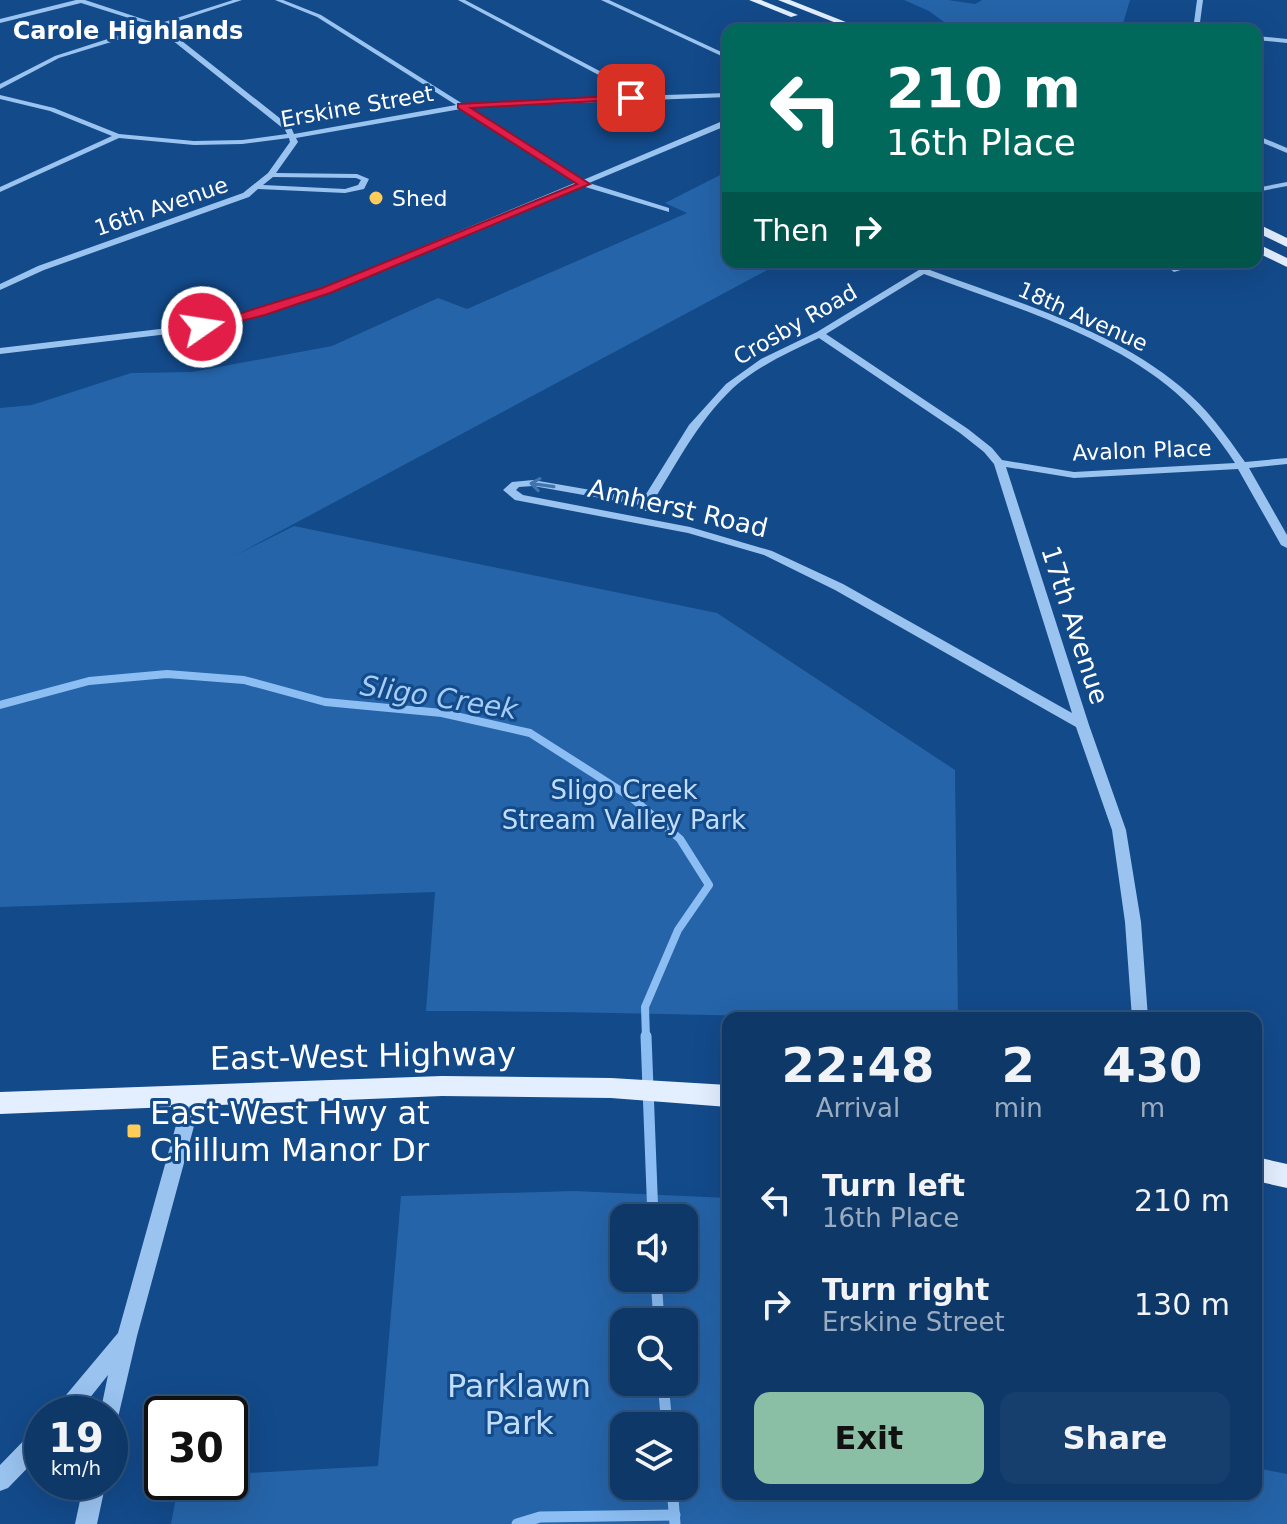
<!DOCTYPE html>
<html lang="en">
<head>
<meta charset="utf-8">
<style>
  :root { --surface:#0e3868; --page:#173f6e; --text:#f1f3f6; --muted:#9bacc0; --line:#2e527c; --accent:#8abfa5 }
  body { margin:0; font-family:"DejaVu Sans",sans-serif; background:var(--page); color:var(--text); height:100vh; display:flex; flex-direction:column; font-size:30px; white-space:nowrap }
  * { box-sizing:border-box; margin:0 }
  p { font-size:26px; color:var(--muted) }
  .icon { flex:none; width:44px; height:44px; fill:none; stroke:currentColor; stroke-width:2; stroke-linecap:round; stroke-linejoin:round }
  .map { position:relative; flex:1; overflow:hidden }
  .details { position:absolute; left:722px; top:1012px; width:540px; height:488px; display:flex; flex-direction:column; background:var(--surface); border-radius:16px; box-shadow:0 8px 32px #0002,0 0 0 2px var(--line) }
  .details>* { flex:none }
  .hud { position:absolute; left:722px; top:24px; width:540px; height:244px; border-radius:16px; box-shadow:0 8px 32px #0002,0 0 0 2px var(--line); background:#00695c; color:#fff; overflow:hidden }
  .controls { position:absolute; left:610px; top:1204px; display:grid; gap:16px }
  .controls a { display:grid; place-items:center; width:88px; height:88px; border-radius:16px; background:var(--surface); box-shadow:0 8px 32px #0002,0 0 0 2px var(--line); font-size:40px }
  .speed { position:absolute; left:24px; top:1396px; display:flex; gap:16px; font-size:40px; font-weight:700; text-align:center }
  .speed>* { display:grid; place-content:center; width:104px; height:104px; border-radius:50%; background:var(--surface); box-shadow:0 8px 32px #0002,0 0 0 2px var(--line); line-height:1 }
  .speed small { font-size:20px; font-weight:400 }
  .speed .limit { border:4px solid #111; border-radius:12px; background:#fff; color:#111 }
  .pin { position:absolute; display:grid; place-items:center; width:68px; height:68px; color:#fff; margin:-34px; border-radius:16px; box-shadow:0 4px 12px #0006 }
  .me { position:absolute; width:88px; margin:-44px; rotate:77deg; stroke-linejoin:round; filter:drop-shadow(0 0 6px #0008) }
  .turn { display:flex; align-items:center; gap:28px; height:168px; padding:0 32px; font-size:36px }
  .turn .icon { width:104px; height:104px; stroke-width:2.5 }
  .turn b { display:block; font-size:56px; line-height:68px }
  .then { display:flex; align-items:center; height:76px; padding:0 32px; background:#0003; gap:16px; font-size:30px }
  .eta { display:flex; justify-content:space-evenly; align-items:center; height:136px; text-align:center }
  .eta b { font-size:48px; font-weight:800; line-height:56px }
  .cta { display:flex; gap:16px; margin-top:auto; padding:16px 32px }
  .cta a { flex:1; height:92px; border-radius:16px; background:var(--accent); color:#111; font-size:32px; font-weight:800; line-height:92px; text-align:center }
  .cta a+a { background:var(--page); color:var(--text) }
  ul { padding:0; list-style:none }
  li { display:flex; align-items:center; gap:24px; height:104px; padding:0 32px }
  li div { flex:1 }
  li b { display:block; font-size:30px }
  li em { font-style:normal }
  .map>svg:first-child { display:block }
  .green { fill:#2564a9; fill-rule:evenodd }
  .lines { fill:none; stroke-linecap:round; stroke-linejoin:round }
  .stream-far1 { stroke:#8cbef3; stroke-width:8 }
  .stream { stroke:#8cbef3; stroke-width:11 }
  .minor { fill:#9ac3f0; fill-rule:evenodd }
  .major { fill:#e3efff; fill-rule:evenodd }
  .oneway { stroke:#4274ae }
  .route { fill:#e11d48; stroke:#92132f; stroke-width:2 }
  .poi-dot { fill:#ffcc59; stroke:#134a8a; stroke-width:3 }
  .labels { text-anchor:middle; stroke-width:6; stroke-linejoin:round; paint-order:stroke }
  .far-street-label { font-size:22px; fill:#fff; stroke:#134a8a }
  .far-poi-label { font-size:22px; fill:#fff; stroke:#134a8a; text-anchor:start }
  .far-neighbourhood-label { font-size:24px; font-weight:bold; fill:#fff; stroke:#134a8a }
  .street-label { font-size:26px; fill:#fff; stroke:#134a8a }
  .park-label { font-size:26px; fill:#c1ddfc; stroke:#134a8a }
  .water-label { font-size:28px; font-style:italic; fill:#a6cdf7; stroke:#134a8a }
  .near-street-label { font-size:32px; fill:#fff; stroke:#134a8a }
  .near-poi-label { font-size:32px; fill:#fff; stroke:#134a8a; text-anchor:start }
  .near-park-label { font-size:32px; fill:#c1ddfc; stroke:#134a8a }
</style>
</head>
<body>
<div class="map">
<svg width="1287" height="1524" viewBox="0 0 1287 1524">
  <rect width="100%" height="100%" fill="#134a8a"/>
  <g class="green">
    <polygon points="904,0 948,0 975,4 982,0 1130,0 1121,30 955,30 929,11"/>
    <path d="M728,171v91h54l-546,293 58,-29 423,87 238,157 3,248c-178,0 -354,-7 -532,-7l9,-119 -435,15v-499l32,-3 99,-32 61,-1 140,-26 106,-48 29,11 220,-96 -22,-10z"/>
    <path d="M574,1191l154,7v296h528v-26l31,6v50h-1116l8,-42h51v-8l148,-8 23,-270zM624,1218h60v60h-60zM624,1322h60v60h-60zM624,1426h60v60h-60z"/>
  </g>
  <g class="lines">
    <polyline class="stream-far1" points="0,705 89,681 167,674 244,680 325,702 442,713 530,733 632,798 680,839 709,885 678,930 645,1007 646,1038"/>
    <g class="stream">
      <polyline points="646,1036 653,1218"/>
      <polyline points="656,1278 659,1322"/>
      <polyline points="663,1382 667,1426"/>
      <polyline points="672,1486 675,1524"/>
      <polyline points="517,1524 540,1517 675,1515"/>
    </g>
    <g class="minor">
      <path d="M76,0h9l73,24 75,-24h9l-79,26 128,101 3,7 162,-29 -139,-88 -42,-17h8l38,15 142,89 164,-7 -2,-8 -167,-89h7l165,87 4,9 94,-3v4l-260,10 115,73 142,-60h3v5l-139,58 80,25v4l-87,-26 -253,106 -65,22 -62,16 -202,24v-6l202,-24 56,-14 65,-22 254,-106 -116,-73 -165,29 2,4 -22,31 81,1 12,5 -5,10 -19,4 -87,-4 -9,8 -205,73 -44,20v-6l38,-18 205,-73 25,-20 22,-31 -1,-4 -47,6 -48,1 -75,-7 -119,54v-5l112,-51 -62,-25 -50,-12v-4l54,13 65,26 75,7 48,-1 45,-6 -2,-4 -128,-102 -98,30 -59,31v-5l55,-28 96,-31 -70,-22 -81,20v-4zM273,177l83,1 5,2 -3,5 -13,4 -82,-4z"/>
      <polygon points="601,0 609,0 728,55 728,59"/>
      <polygon points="1197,0 1203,0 1199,30 1193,30"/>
      <polygon points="1256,36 1287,39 1287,43 1256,40"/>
      <polygon points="1256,135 1287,148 1287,153 1256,140"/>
      <polygon points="1287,182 1287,186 1256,192 1256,188"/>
      <path d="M932,262h10l-12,8c85,32 180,58 251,117 26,21 45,48 64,75l42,-4v6l-38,4 38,67v13l-6,-3 -43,-76 -164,9 -68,-11 83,258 37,105 15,92 7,96h-16l-7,-96 -13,-92 -36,-103 -241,-137 -71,-35 -76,-22 -173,-33 -12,-10 9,-8 21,-2 110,19 46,-74 37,-41 35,-25 56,-27zM924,274c83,31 183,59 251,118 24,21 43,45 60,71l-161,9 -72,-12 -10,-12 -24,-19 -142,-95zM819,338l141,95 24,19 10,12 78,249 -229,-129 -71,-33 -82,-24 -167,-32 -7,-5 3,-3 14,-1 107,19 -3,4 2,2h8c27,-42 49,-88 86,-123 25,-22 56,-36 86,-50z"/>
      <polygon points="1193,262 1208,262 1174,272 1170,269"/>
      <polygon points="194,1086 200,1088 203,1093 137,1336 117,1422 110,1426 110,1414 100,1414 108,1375 77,1414 52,1414 56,1407 118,1333 185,1093 188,1088"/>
      <polygon points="42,1427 42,1453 8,1488 0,1491 0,1465 34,1430"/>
      <polygon points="84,1482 106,1482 97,1524 75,1524"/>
    </g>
    <g class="major">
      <polygon points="749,0 761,0 798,15 791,17"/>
      <polygon points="778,0 790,0 866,30 854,30"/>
      <polygon points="1256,223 1287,238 1287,247 1256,232"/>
      <polygon points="1256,243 1287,258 1287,267 1256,252"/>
      <polygon points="442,1076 611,1078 728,1085 728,1107 611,1098 442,1096 0,1114 0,1092"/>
      <polygon points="1256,1157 1287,1164 1287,1188 1256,1181"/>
    </g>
  </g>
  <defs><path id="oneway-shaft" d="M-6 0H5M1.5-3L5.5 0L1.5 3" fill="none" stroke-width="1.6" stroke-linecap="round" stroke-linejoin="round" transform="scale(2)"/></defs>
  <use class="oneway" href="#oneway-shaft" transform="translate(542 485) rotate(-172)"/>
  <polygon class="route" points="631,95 634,99 471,108 590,184 330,293 265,315 202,331 196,327 322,288 577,184 458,108 458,104"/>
  <g class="poi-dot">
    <circle cx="376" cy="198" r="8"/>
    <rect x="126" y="1123" width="16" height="16" rx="4"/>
  </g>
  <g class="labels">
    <g class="far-street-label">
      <text transform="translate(357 106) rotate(-10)" y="8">Erskine Street</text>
      <text transform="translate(161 206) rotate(-19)" y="8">16th Avenue</text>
      <text transform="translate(1083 316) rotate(24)" y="8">18th Avenue</text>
      <text transform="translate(795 324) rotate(-30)" y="8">Crosby Road</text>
      <text transform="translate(1142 450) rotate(-2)" y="8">Avalon Place</text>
    </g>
    <g class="far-poi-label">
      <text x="392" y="206">Shed</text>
    </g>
    <g class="far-neighbourhood-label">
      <text x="128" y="39">Carole Highlands</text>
    </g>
    <g class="street-label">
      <text transform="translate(678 508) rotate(13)" y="9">Amherst Road</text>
      <text transform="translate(1075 625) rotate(72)" y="9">17th Avenue</text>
    </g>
    <g class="park-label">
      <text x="624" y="799">Sligo Creek<tspan x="624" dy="30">Stream Valley Park</tspan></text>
    </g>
    <g class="water-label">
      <text transform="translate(439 697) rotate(9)" y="10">Sligo Creek</text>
    </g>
    <g class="near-street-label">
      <text transform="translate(363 1056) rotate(-1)" y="11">East-West Highway</text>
    </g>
    <g class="near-poi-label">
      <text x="150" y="1124">East-West Hwy at<tspan x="150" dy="37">Chillum Manor Dr</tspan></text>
    </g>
    <g class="near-park-label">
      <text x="519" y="1397">Parklawn<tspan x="519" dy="37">Park</tspan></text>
    </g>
  </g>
</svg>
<div class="controls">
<a><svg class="icon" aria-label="sound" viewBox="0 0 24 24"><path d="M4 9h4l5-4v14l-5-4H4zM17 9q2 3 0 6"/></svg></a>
<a><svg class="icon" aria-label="search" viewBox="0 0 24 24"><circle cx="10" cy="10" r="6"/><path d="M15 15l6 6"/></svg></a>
<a><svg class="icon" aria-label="layers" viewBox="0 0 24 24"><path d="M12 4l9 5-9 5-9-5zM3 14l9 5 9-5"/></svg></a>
</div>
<div class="speed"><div>19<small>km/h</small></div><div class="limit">30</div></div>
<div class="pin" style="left:631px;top:98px;background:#d93025"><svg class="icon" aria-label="arrive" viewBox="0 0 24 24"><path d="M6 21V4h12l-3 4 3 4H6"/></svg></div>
<svg class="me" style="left:202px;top:327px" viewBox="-20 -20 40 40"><circle r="17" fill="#e11d48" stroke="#fff" stroke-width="3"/><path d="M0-11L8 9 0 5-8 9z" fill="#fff"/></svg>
<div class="hud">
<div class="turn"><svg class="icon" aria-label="left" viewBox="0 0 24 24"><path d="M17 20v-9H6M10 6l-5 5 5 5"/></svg><div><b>210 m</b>16th Place</div></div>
<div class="then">Then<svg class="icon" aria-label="right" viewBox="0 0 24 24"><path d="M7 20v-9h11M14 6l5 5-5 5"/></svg></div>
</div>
<section class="details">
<div class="eta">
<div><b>22:48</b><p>Arrival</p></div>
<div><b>2</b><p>min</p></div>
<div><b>430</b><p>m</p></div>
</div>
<ul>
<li><svg class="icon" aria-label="left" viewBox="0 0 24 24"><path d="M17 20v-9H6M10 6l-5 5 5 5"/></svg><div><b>Turn left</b><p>16th Place</p></div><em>210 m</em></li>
<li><svg class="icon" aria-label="right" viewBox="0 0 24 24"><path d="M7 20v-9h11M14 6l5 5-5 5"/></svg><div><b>Turn right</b><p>Erskine Street</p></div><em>130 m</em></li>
</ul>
<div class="cta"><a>Exit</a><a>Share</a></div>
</section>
</div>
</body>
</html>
